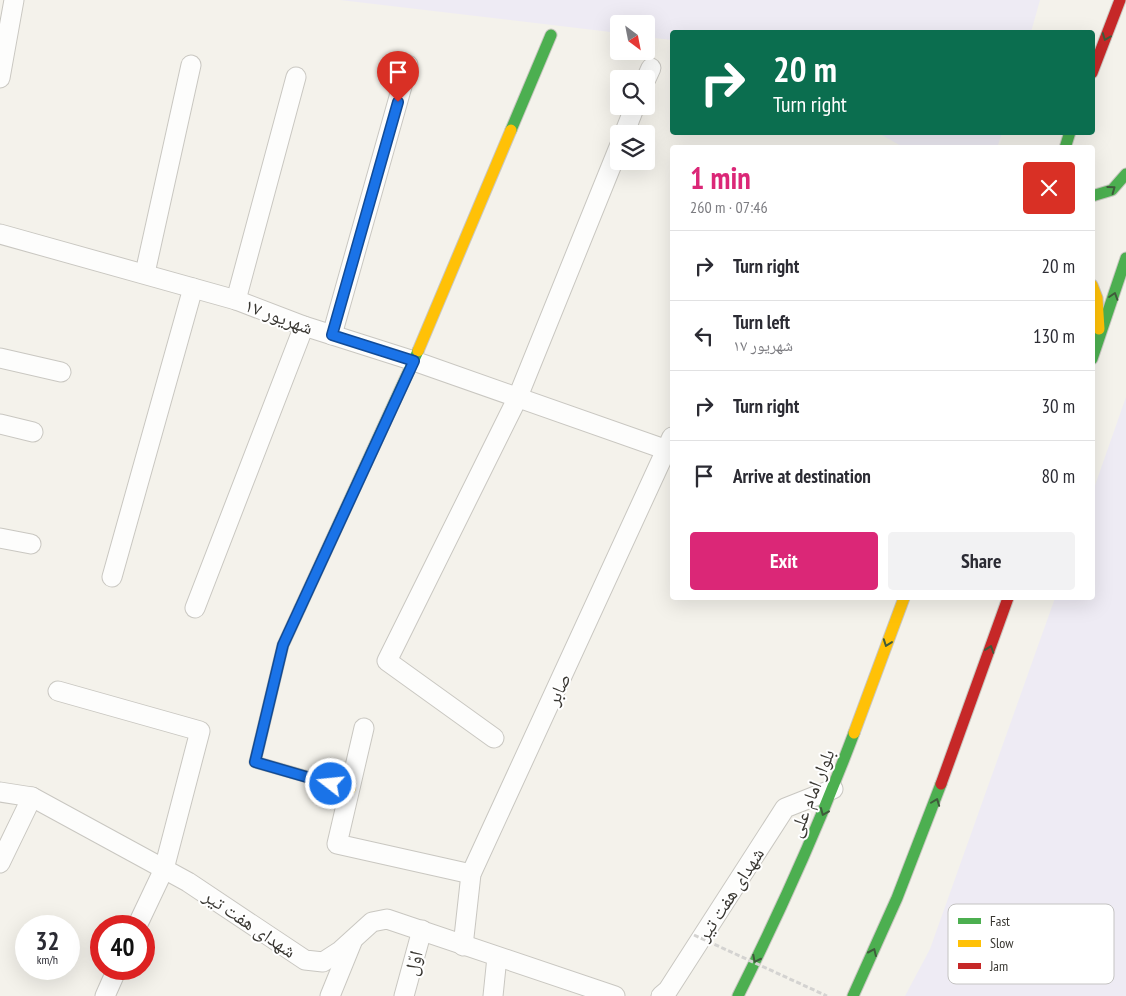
<!DOCTYPE html>
<html lang="en">
<head>
<meta charset="utf-8">
<style>
  :root { --surface:#fff; --page:#f2f2f3; --text:#2b2b33; --muted:#7c7c81; --line:#e1e1e2; --accent:#db2777 }
  body { margin:0; font-family:"PT Sans Narrow","Noto Naskh Arabic",sans-serif; background:var(--page); color:var(--text); height:100vh; display:flex; flex-direction:column; font-size:19px; white-space:nowrap }
  * { box-sizing:border-box; margin:0 }
  p { font-size:16px; color:var(--muted) }
  .icon { flex:none; width:28px; height:28px; fill:none; stroke:currentColor; stroke-width:2; stroke-linecap:round; stroke-linejoin:round }
  .map { position:relative; flex:1; overflow:hidden }
  .side { position:absolute; left:670px; top:145px; width:425px; height:455px; display:flex; flex-direction:column; background:var(--surface); border-radius:5px; box-shadow:0 5px 20px #0002 }
  .side>* { flex:none }
  .guide { position:absolute; left:670px; top:30px; width:425px; height:105px; border-radius:5px; box-shadow:0 5px 20px #0002; background:#0b6e4f; color:#fff; overflow:hidden }
  .needle { width:32px; rotate:148deg }
  .tools { position:absolute; left:610px; top:15px; display:grid; gap:10px }
  .tools a { display:grid; place-items:center; width:45px; height:45px; border-radius:5px; background:var(--surface); box-shadow:0 5px 20px #0002; font-size:25px }
  .speed { position:absolute; left:15px; top:915px; display:flex; gap:10px; font-size:25px; font-weight:700; text-align:center }
  .speed>* { display:grid; place-content:center; width:65px; height:65px; border-radius:50%; background:var(--surface); box-shadow:0 5px 20px #0002; line-height:1 }
  .speed small { font-size:12px; font-weight:400 }
  .speed .limit { border:8px solid #d22; background:#fff; color:#111 }
  .pin { position:absolute; display:grid; place-items:center; width:42px; height:42px; color:#fff; margin:-51px -21px; border-radius:50% 50% 50% 0; rotate:-45deg; box-shadow:0 0 5px #0007 }
  .pin .icon { rotate:45deg }
  .me { position:absolute; width:55px; margin:-28px; rotate:286deg; stroke-linejoin:round; filter:drop-shadow(0 0 4px #0008) }
  .turn { display:flex; align-items:center; gap:18px; height:105px; padding:0 20px; font-size:22px }
  .turn .icon { width:65px; height:65px; stroke-width:2.5 }
  .turn b { display:block; font-size:35px; line-height:42px }
  .round { display:grid; place-items:center; flex:none; width:52px; height:52px; border-radius:5px; background:var(--page) }
  .overview { display:flex; align-items:center; justify-content:space-between; height:85px; padding:0 20px }
  h1 { font-size:30px; font-weight:700; line-height:38px; color:var(--accent) }
  .cta { display:flex; gap:10px; margin-top:auto; padding:10px 20px }
  .cta a { flex:1; height:58px; border-radius:5px; background:var(--accent); color:#fff; font-size:20px; font-weight:700; line-height:58px; text-align:center }
  .cta a+a { background:var(--page); color:var(--text) }
  ul { padding:0; list-style:none }
  li { display:flex; align-items:center; gap:15px; height:70px; padding:0 20px; border-top:1px solid var(--line) }
  li div { flex:1 }
  li b { display:block; font-size:19px }
  li em { font-style:normal }
  .map>svg:first-child { display:block }
  .industrial { fill:#eeebf4 }
  .lines { fill:none; stroke-linecap:round; stroke-linejoin:round }
  .street-casing { stroke:#c9c7c1; stroke-width:21 }
  .fast-casing { stroke:#c9c7c1; stroke-width:13 }
  .slow-casing { stroke:#c9c7c1; stroke-width:13 }
  .jam-casing { stroke:#c9c7c1; stroke-width:13 }
  .street { stroke:#fdfdfc; stroke-width:19 }
  .fast { stroke:#4caf50; stroke-width:11 }
  .slow { stroke:#ffc107; stroke-width:11 }
  .jam { stroke:#c62828; stroke-width:11 }
  .path-bridge { stroke:#d4d3d1; stroke-width:3; stroke-dasharray:5 2.5; stroke-linecap:butt }
  .oneway { stroke:#3f5b3b }
  .route-casing { stroke:#114b97; stroke-width:12 }
  .route { stroke:#1a73e8; stroke-width:9 }
  .labels { text-anchor:middle; stroke-width:4; stroke-linejoin:round; paint-order:stroke }
  .street-label { font-size:19px; fill:#393732; stroke:#fff }
  .key { fill:#fff; stroke:#c4c3c2; stroke-width:1 }
  .key-label { font-size:14px; fill:#393732 }
</style>
</head>
<body>
<div class="map">
<svg width="1126" height="996" viewBox="0 0 1126 996">
  <rect width="100%" height="100%" fill="#f4f2eb"/>
  <g class="industrial">
    <polygon points="340,0 1040,0 1031,32 672,32 672,40 646,37 646,24 619,24 619,33"/>
    <polygon points="878,133 1002,133 997,148 903,147"/>
    <polygon points="1126,397 1126,996 905,996 930,949 1055,598 1092,598 1093,491"/>
  </g>
  <g class="lines">
    <g class="street-casing">
      <g id="street">
        <polyline points="0,78 14,0"/>
        <polyline points="646,79 651,68"/>
        <polyline points="624,134 635,106"/>
        <polyline points="0,234 236,300 304,326 414,361 667,450"/>
        <polyline points="145,273 191,65"/>
        <polyline points="236,300 296,77"/>
        <polyline points="332,335 408,65"/>
        <polyline points="0,358 61,372"/>
        <polyline points="0,424 33,432"/>
        <polyline points="0,538 31,544"/>
        <polyline points="112,577 193,288"/>
        <polyline points="195,608 304,326"/>
        <polyline points="58,691 200,731 164,869 137,926"/>
        <polyline points="364,728 337,844 471,874"/>
        <polyline points="494,738 387,661 517,399 619,147"/>
        <polyline points="0,792 32,797 188,882 305,960 323,962 340,951 372,922 387,919 615,996"/>
        <polyline points="0,863 32,797"/>
        <polyline points="463,946 471,874 672,437"/>
        <polyline points="105,996 117,969"/>
        <polyline points="330,996 352,942"/>
        <polyline points="404,996 422,930"/>
        <polyline points="493,996 497,957"/>
        <polyline points="661,996 668,990 785,808 833,789"/>
      </g>
    </g>
    <g class="fast-casing">
      <g id="fast">
        <polyline points="511,130 551,35"/>
        <polyline points="1065,148 1070,132"/>
        <polyline points="1092,196 1112,190 1126,174"/>
        <polyline points="1092,359 1126,258"/>
        <polyline points="300,608 418,351"/>
        <path d="M738,996c43,-86 82,-173 116,-263"/>
        <polyline points="853,996 897,898 941,784"/>
      </g>
    </g>
    <g class="slow-casing">
      <g id="slow">
        <polyline points="1092,285 1097,298 1099,329"/>
        <polyline points="418,351 511,130"/>
        <polyline points="300,608 283,645 255,762 350,789"/>
        <polyline points="854,733 904,598"/>
      </g>
    </g>
    <g class="jam-casing">
      <g id="jam">
        <polyline points="1092,73 1120,0"/>
        <polyline points="941,784 1008,598"/>
      </g>
    </g>
    <use href="#street" class="street"/>
    <use href="#fast" class="fast"/>
    <use href="#slow" class="slow"/>
    <use href="#jam" class="jam"/>
    <polyline class="path-bridge" points="694,935 827,996"/>
  </g>
  <defs><path id="oneway-chevron" d="M-2-3.5L2.5 0L-2 3.5" fill="none" stroke-width="1.6" stroke-linecap="round" stroke-linejoin="round" transform="scale(1.25)"/></defs>
  <g class="oneway">
    <use href="#oneway-chevron" transform="translate(1106 37) rotate(111)"/>
    <use href="#oneway-chevron" transform="translate(1112 189) rotate(-36)"/>
    <use href="#oneway-chevron" transform="translate(1114 296) rotate(-72)"/>
    <use href="#oneway-chevron" transform="translate(887 643) rotate(110)"/>
    <use href="#oneway-chevron" transform="translate(990 649) rotate(-71)"/>
    <use href="#oneway-chevron" transform="translate(936 802) rotate(-69)"/>
    <use href="#oneway-chevron" transform="translate(824 812) rotate(113)"/>
    <use href="#oneway-chevron" transform="translate(873 952) rotate(-66)"/>
    <use href="#oneway-chevron" transform="translate(756 959) rotate(117)"/>
  </g>
  <g class="lines">
    <g class="route-casing">
      <polyline id="route" points="331,784 255,762 283,645 414,361 332,335 398,102"/>
    </g>
    <use href="#route" class="route"/>
  </g>
  <g class="labels">
    <g class="street-label">
      <text transform="translate(279 316) rotate(20)" y="7">۱۷ شهریور</text>
      <text transform="translate(558 689) rotate(-65)" y="7">صابر</text>
      <text transform="translate(811 793) rotate(-68)" y="7">بلوار امام علی</text>
      <text transform="translate(730 894) rotate(-57)" y="7">شهدای هفت تیر</text>
      <text transform="translate(250 923) rotate(34)" y="7">شهدای هفت تیر</text>
      <text transform="translate(413 963) rotate(-75)" y="7">اوّل</text>
    </g>
  </g>
  <rect x="948" y="904" width="166" height="80" rx="8" class="key"/>
  <rect x="958" y="918" width="23" height="6" fill="#4caf50"/>
  <rect x="958" y="940" width="23" height="7" fill="#ffc107"/>
  <rect x="958" y="963" width="23" height="6" fill="#c62828"/>
  <g class="key-label">
    <text x="990" y="926">Fast</text>
    <text x="990" y="948">Slow</text>
    <text x="990" y="971">Jam</text>
  </g>
</svg>
<div class="tools">
<a><svg class="needle" viewBox="-14 -14 28 28"><path d="M0-13l5 13h-10z" fill="#e53935"/><path d="M0 13l5-13h-10z" fill="#7c7c81"/></svg></a>
<a><svg class="icon" aria-label="search" viewBox="0 0 24 24"><circle cx="10" cy="10" r="6"/><path d="M15 15l6 6"/></svg></a>
<a><svg class="icon" aria-label="layers" viewBox="0 0 24 24"><path d="M12 4l9 5-9 5-9-5zM3 14l9 5 9-5"/></svg></a>
</div>
<div class="speed"><div>32<small>km/h</small></div><div class="limit">40</div></div>
<div class="pin" style="left:398px;top:102px;background:#d93025"><svg class="icon" aria-label="arrive" viewBox="0 0 24 24"><path d="M6 21V4h12l-3 4 3 4H6"/></svg></div>
<svg class="me" style="left:331px;top:784px" viewBox="-20 -20 40 40"><circle r="17" fill="#1a73e8" stroke="#fff" stroke-width="3"/><path d="M0-11L8 9 0 5-8 9z" fill="#fff"/></svg>
<div class="guide">
<div class="turn"><svg class="icon" aria-label="right" viewBox="0 0 24 24"><path d="M7 20v-9h11M14 6l5 5-5 5"/></svg><div><b>20 m</b>Turn right</div></div>
</div>
<section class="side">
<div class="overview"><div><h1>1 min</h1><p>260 m · 07:46</p></div><a class="round" style="background:#d93025;color:#fff"><svg class="icon" aria-label="close" viewBox="0 0 24 24"><path d="M6 6l12 12M18 6L6 18"/></svg></a></div>
<ul>
<li><svg class="icon" aria-label="right" viewBox="0 0 24 24"><path d="M7 20v-9h11M14 6l5 5-5 5"/></svg><div><b>Turn right</b></div><em>20 m</em></li>
<li><svg class="icon" aria-label="left" viewBox="0 0 24 24"><path d="M17 20v-9H6M10 6l-5 5 5 5"/></svg><div><b>Turn left</b><p>۱۷ شهریور</p></div><em>130 m</em></li>
<li><svg class="icon" aria-label="right" viewBox="0 0 24 24"><path d="M7 20v-9h11M14 6l5 5-5 5"/></svg><div><b>Turn right</b></div><em>30 m</em></li>
<li><svg class="icon" aria-label="arrive" viewBox="0 0 24 24"><path d="M6 21V4h12l-3 4 3 4H6"/></svg><div><b>Arrive at destination</b></div><em>80 m</em></li>
</ul>
<div class="cta"><a>Exit</a><a>Share</a></div>
</section>
</div>
</body>
</html>
